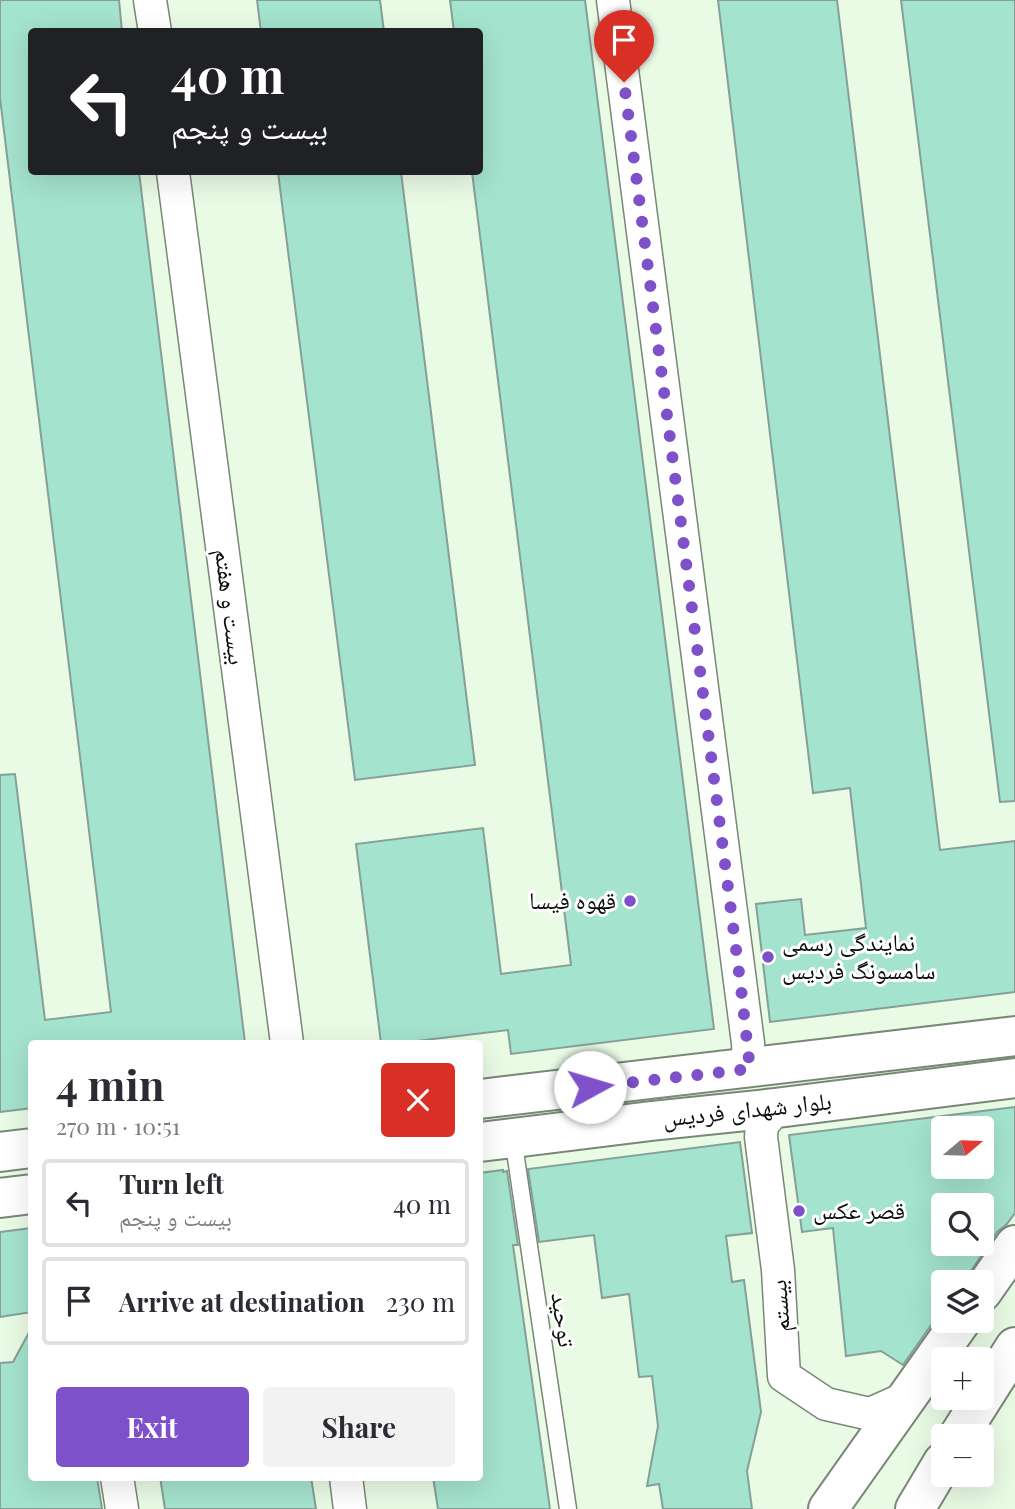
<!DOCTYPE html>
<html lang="en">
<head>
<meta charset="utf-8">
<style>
  :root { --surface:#fff; --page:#f2f2f3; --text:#2b2b33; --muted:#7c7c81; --line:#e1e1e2; --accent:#7e51ca }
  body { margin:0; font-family:"Playfair Display","Noto Naskh Arabic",serif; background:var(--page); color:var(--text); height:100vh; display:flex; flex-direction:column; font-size:26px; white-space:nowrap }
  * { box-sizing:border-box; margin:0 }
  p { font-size:23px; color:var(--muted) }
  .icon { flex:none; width:38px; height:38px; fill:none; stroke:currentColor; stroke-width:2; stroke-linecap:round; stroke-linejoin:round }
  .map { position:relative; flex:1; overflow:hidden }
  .panel { position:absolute; left:28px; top:1040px; width:455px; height:441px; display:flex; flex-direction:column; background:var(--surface); border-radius:7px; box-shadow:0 7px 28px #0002 }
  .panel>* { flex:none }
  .banner { position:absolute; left:28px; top:28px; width:455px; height:147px; border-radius:7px; box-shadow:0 7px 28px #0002; background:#202124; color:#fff; overflow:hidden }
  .needle { width:46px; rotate:71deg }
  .buttons { position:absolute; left:931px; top:1116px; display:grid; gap:14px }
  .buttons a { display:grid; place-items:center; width:63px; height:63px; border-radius:7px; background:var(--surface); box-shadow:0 7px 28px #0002; font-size:35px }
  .pin { position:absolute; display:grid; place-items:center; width:60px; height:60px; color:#fff; margin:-72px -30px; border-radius:50% 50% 50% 0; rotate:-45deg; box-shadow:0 0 7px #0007 }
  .pin .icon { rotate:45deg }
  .me { position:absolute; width:77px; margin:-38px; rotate:84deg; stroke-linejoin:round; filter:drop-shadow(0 0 5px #0008) }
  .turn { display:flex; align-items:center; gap:24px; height:147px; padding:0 28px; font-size:32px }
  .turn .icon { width:91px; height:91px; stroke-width:2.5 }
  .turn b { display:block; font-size:49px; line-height:60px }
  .round { display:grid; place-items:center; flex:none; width:74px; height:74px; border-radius:7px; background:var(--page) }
  .headline { display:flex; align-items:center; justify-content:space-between; height:119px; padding:0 28px }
  h1 { font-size:42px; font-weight:700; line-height:52px }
  .action { display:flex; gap:14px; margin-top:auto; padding:14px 28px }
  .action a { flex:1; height:80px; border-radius:7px; background:var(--accent); color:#fff; font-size:28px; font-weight:700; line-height:80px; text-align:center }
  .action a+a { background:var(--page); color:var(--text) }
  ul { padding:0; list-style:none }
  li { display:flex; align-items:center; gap:21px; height:88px; margin:0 14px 10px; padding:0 14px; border:4px solid var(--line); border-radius:7px }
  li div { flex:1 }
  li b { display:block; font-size:26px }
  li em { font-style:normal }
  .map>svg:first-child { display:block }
  .building { fill:#a4e3ce; stroke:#85a096; stroke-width:2; fill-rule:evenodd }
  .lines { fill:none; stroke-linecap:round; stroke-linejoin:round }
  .service-casing { stroke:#798876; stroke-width:19 }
  .minor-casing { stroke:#798876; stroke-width:35 }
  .secondary-casing { stroke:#798876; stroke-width:42 }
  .service { stroke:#fff; stroke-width:16 }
  .minor { stroke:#fff; stroke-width:32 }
  .secondary { stroke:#fff; stroke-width:38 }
  .route { stroke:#7e51ca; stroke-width:12; stroke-dasharray:0 21.6 }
  .poi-dot { fill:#7e51ca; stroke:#fff; stroke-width:2.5 }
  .labels { text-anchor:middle; stroke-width:6; stroke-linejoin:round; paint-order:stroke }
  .street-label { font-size:24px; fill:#090e08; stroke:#fff }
  .poi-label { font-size:24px; fill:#090e08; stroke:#fff; text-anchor:start }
</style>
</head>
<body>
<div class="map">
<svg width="1015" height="1509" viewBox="0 0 1015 1509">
  <rect width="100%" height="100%" fill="#e9fae5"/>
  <g class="building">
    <polygon points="0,0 119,0 122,32 32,32 32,172 139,172 245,1043 32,1043 32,1108 0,1112 0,775 15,774 45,1020 111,1012 0,98"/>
    <polygon points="257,0 380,0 384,32 261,32"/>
    <polygon points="450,0 585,0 714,1029 511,1054 508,1030 400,1043 381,1043 356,844 483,828 501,974 571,965 472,172 480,172 480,32 454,32"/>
    <polygon points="718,0 837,0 940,850 1015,841 1015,992 770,1022 756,904 801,899 805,935 866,928 850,788 813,793"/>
    <polygon points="901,0 1015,0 1015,801 1000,802"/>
    <polygon points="278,172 401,172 475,765 355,780"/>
    <path d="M1015,1107v106l-9,12 -9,7 -34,51h-20v25l-40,57 -22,-14 -35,5 -13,-128 -31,4 -13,-97zM943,1129h39v38h-39zM943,1206h39v38h-39z"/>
    <polygon points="740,1142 752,1233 726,1236 732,1282 744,1280 761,1412 747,1471 752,1509 663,1509 659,1484 647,1486 658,1426 652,1376 639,1377 629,1294 602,1298 594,1235 539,1242 528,1169"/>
    <polygon points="503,1170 503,1172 507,1171 518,1245 513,1245 550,1509 438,1509 433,1477 480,1477 480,1173"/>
    <polygon points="32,1228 32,1312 0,1317 0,1232"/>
    <polygon points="32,1327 32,1477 97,1477 102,1509 0,1509 0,1363 13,1362"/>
    <polygon points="160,1477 311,1477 316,1509 165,1509"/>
  </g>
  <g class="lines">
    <g class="service-casing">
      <polyline id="service" points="513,1138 568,1509"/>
    </g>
    <g class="minor-casing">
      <g id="minor">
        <polyline points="150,0 155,32"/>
        <polyline points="613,0 748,1043 749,1069"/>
        <polyline points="173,172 287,1043"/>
        <polyline points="776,1108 762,1125 761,1137 778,1270 784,1376 826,1404 870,1414 906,1398"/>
        <polyline points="117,1477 122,1509"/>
        <polyline points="346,1477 350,1509"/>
      </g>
    </g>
    <g class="secondary-casing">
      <g id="secondary">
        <polyline points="480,1099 1015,1036"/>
        <polyline points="480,1142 651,1121 776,1108 1015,1078"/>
        <polyline points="0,1152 32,1148"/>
        <polyline points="0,1198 32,1194"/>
        <polyline points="982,1292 1015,1245"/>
        <polyline points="958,1437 1015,1347"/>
        <polyline points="828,1509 961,1321"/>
        <polyline points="915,1509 943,1462"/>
      </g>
    </g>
    <use href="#service" class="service"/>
    <use href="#minor" class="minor"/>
    <use href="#secondary" class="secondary"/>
  </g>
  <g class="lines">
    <polyline class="route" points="590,1087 750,1069 741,988 624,82"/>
  </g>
  <g class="poi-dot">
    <circle cx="630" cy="901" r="7"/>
    <circle cx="768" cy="957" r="7"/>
    <circle cx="799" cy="1211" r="7"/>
  </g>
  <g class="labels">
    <g class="street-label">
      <text transform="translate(230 607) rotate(83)" y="8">بیست و هفتم</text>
      <text transform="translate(747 1110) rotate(-6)" y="8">بلوار شهدای فردیس</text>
      <text transform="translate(780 1306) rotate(-94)" y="8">بیستم</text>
      <text transform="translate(563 1320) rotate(82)" y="8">توحید</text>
    </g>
    <g class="poi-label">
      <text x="616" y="909" text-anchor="end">قهوه فیسا</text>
      <text x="782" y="951">نمایندگی رسمی<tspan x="782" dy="28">سامسونگ فردیس</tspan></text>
      <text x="813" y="1219">قصر عکس</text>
    </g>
  </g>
</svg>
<div class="buttons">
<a><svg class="needle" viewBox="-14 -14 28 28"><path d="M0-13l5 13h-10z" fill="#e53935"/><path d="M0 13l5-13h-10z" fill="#7c7c81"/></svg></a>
<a><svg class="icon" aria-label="search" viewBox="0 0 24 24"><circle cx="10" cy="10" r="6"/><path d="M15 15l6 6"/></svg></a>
<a><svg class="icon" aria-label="layers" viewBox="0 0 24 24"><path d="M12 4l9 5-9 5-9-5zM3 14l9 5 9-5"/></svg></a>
<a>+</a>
<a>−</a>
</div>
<div class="pin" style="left:624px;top:82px;background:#d93025"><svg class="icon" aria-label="arrive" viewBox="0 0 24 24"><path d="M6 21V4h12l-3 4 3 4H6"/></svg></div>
<svg class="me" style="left:590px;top:1087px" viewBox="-20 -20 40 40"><circle r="19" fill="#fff"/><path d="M0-13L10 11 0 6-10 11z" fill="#7e51ca"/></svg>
<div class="banner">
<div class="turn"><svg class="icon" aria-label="left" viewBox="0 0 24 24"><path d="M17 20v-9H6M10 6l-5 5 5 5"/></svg><div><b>40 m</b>بیست و پنجم</div></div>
</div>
<section class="panel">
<div class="headline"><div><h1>4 min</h1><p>270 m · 10:51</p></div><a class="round" style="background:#d93025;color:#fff"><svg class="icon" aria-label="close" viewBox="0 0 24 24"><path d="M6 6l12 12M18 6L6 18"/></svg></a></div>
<ul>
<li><svg class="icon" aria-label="left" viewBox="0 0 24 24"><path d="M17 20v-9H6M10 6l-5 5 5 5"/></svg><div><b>Turn left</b><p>بیست و پنجم</p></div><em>40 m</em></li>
<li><svg class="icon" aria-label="arrive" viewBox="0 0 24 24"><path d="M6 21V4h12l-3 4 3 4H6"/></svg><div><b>Arrive at destination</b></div><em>230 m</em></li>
</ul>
<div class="action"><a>Exit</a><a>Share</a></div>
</section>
</div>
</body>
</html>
